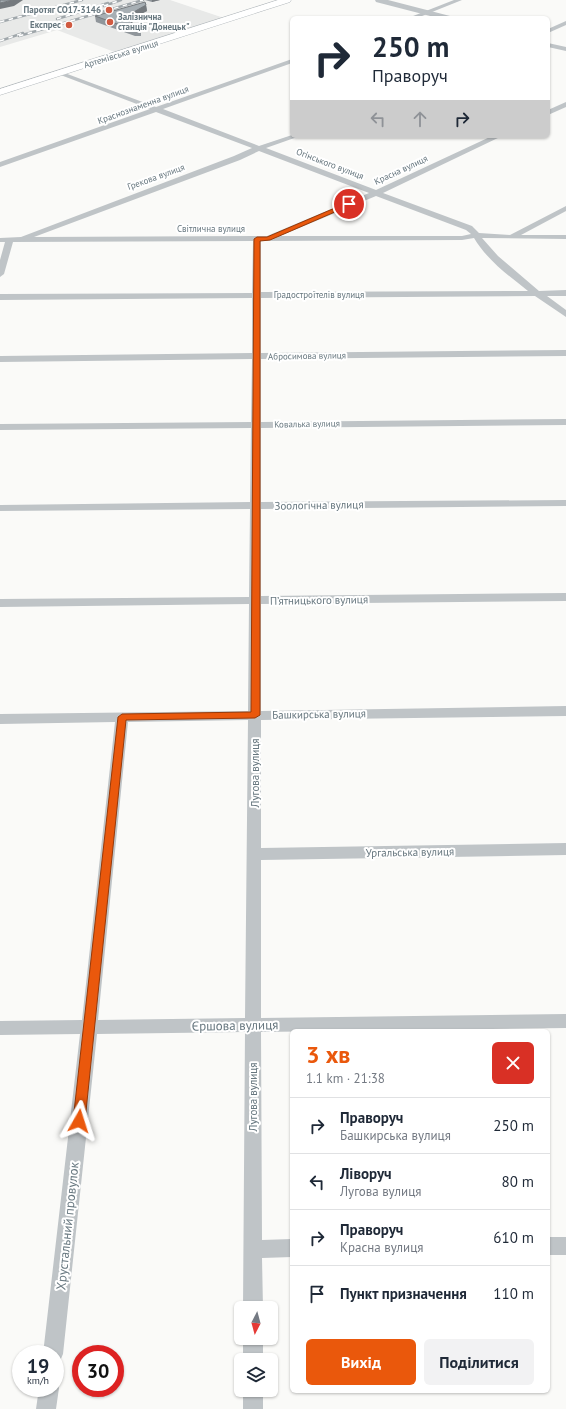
<!DOCTYPE html>
<html lang="uk">
<head>
<meta charset="utf-8">
<style>
  :root { --surface:#fff; --page:#f2f2f3; --text:#1f2937; --muted:#747a83; --line:#e0e1e3; --accent:#ea580c }
  body { margin:0; font-family:"PT Sans",sans-serif; background:var(--page); color:var(--text); height:100vh; display:flex; flex-direction:column; font-size:15px; white-space:nowrap }
  * { box-sizing:border-box; margin:0 }
  p { font-size:13px; color:var(--muted) }
  .icon { flex:none; width:22px; height:22px; fill:none; stroke:currentColor; stroke-width:2; stroke-linecap:round; stroke-linejoin:round }
  .map { position:relative; flex:1; overflow:hidden }
  .sheet { position:absolute; left:290px; top:1029px; width:260px; height:364px; display:flex; flex-direction:column; background:var(--surface); border-radius:6px; box-shadow:0 1px 3px #0004 }
  .sheet>* { flex:none }
  .top-card { position:absolute; left:290px; top:16px; width:260px; height:122px; border-radius:6px; box-shadow:0 1px 3px #0004; background:#fff; color:var(--text); overflow:hidden }
  .needle { width:26px; rotate:186deg }
  .controls { position:absolute; left:234px; top:1301px; display:grid; gap:8px }
  .controls a { display:grid; place-items:center; width:44px; height:44px; border-radius:6px; background:var(--surface); box-shadow:0 1px 3px #0004; font-size:20px }
  .speed { position:absolute; left:12px; top:1345px; display:flex; gap:8px; font-size:20px; font-weight:700; text-align:center }
  .speed>* { display:grid; place-content:center; width:52px; height:52px; border-radius:50%; background:var(--surface); box-shadow:0 1px 3px #0004; line-height:1 }
  .speed small { font-size:10px; font-weight:400 }
  .speed .limit { border:6px solid #d22; background:#fff; color:#111 }
  .pin { position:absolute; display:grid; place-items:center; width:34px; height:34px; color:#fff; margin:-17px; border:2px solid #fff; border-radius:50%; box-shadow:0 1px 4px #0007 }
  .me { position:absolute; width:44px; margin:-22px; rotate:6deg; stroke-linejoin:round; filter:drop-shadow(0 0 3px #0008) }
  .turn { display:flex; align-items:center; gap:14px; height:84px; padding:0 16px; font-size:18px }
  .turn .icon { width:52px; height:52px; stroke-width:2.5 }
  .turn b { display:block; font-size:28px; line-height:34px }
  .lanes { display:flex; align-items:center; height:38px; padding:0 16px; background:#0003; justify-content:center; gap:20px; direction:ltr }
  .lanes .off { opacity:.35 }
  .round { display:grid; place-items:center; flex:none; width:42px; height:42px; border-radius:6px; background:var(--page) }
  .headline { display:flex; align-items:center; justify-content:space-between; height:68px; padding:0 16px }
  h1 { font-size:24px; font-weight:800; line-height:30px; color:var(--accent) }
  .button { display:flex; gap:8px; margin-top:auto; padding:8px 16px }
  .button a { flex:1; height:46px; border-radius:6px; background:var(--accent); color:#fff; font-size:16px; font-weight:800; line-height:46px; text-align:center }
  .button a+a { background:var(--page); color:var(--text) }
  ul { padding:0; list-style:none }
  li { display:flex; align-items:center; gap:12px; height:56px; padding:0 16px; border-top:1px solid var(--line) }
  li div { flex:1 }
  li b { display:block; font-size:15px }
  li em { font-style:normal }
  .map>svg:first-child { display:block }
  .built { fill:#e8e9e8 }
  .lines { fill:none; stroke-linecap:round; stroke-linejoin:round }
  .secondary-casing { stroke:#b2b8bc; stroke-width:1 }
  .minor { fill:#bfc4c7; fill-rule:evenodd }
  .tertiary { fill:#bfc4c7; fill-rule:evenodd }
  .secondary { fill:#fff; fill-rule:evenodd }
  .rail-casing { stroke:#a0a7ab; stroke-width:2.5 }
  .rail { stroke:#fff; stroke-width:1.5; stroke-dasharray:4.5; stroke-linecap:butt }
  .wall { fill:#90969b }
  .shaded-wall { fill:#757a7e }
  .building { fill:#a7afb4; stroke:#757a7e }
  .route { fill:#ea580c; stroke:#983908 }
  .poi-dot { fill:#d05a41; stroke:#fff; stroke-width:1.5 }
  .labels { text-anchor:middle; stroke-width:4; stroke-linejoin:round; paint-order:stroke }
  .far-poi-label { font-size:9px; font-weight:bold; fill:#67777f; stroke:#fff; text-anchor:end }
  .far-street-label { font-size:9px; fill:#67777f; stroke:#fff }
  .street-label { font-size:11px; fill:#67777f; stroke:#fff }
  .near-street-label { font-size:13px; fill:#67777f; stroke:#fff }
</style>
</head>
<body>
<div class="map">
<svg width="566" height="1409" viewBox="0 0 566 1409">
  <rect width="100%" height="100%" fill="#fafaf8"/>
  <polygon class="built" points="0,0 170,0 224,18 117,53 57,30 0,47"/>
  <g class="lines">
    <g class="secondary-casing">
      <polygon id="secondary" points="278,0 291,0 290,2 0,95 0,89"/>
    </g>
    <g class="minor">
      <polygon points="454,0 462,0 417,18 408,18"/>
      <polygon points="566,21 566,25 548,33 548,29"/>
      <path d="M292,59v4l-129,46 96,37 33,-11 8,1 -34,12 110,42 116,-54h10l-119,57 89,33 7,7 31,2 56,-29v5l-45,24h45v4l-84,-1 16,18 41,35 27,-1v6h-19l19,14v7l-31,-21 -274,2v55l305,-3v6l-305,3v63l305,-3v6l-305,3v74l305,-2v6l-305,3v87l305,-3v8l-305,3v107l305,-5v10l-305,4v128l305,-5v12l-305,5v158l305,-4v14l-305,4 1,208 30,-1v18l-30,1 1,50h-20l2,-276 -148,2 -34,320 -3,7 -5,2v-9h-12l37,-320 -80,1v-14l82,-1 33,-298 -115,2v-10l248,-3 1,-107 -249,3v-8l249,-2 1,-88 -250,2v-6l250,-3 1,-74 -251,2v-6l251,-2 1,-63 -252,3v-6l252,-3v-55l-252,2v-6l252,-1 1,-52 -240,1 -9,32 -4,3v-17l5,-18h-5v-4l21,-1 213,-81 18,-8 -96,-36 -156,55v-5l150,-53 -92,-35v-2h4l94,35zM259,151l110,42 -102,43 -233,1 206,-77zM376,196l90,34 5,4 -9,2h-182zM474,238c13,22 35,38 54,53l-267,1v-51l201,-1zM248,720l-3,298 -147,2 30,-298z"/>
      <polygon points="566,102 566,107 548,115 548,110"/>
      <rect x="548" y="1237" width="18" height="18"/>
      <rect x="243" y="1338" width="20" height="22"/>
      <polygon points="55,1381 59,1388 56,1409 36,1409 39,1388 55,1388"/>
      <rect x="243" y="1390" width="20" height="19"/>
    </g>
    <g class="tertiary">
      <polygon points="375,0 388,0 450,16 451,18 438,18 376,2"/>
      <polygon points="548,43 566,47 566,51 548,47"/>
    </g>
    <use href="#secondary" class="secondary"/>
    <g class="rail-casing">
      <g id="rail">
        <polyline points="104,6 121,0"/>
        <polyline points="57,19 108,3"/>
        <polyline points="0,22 82,0"/>
        <polyline points="19,36 143,0"/>
        <polyline points="0,41 23,33"/>
      </g>
    </g>
    <use href="#rail" class="rail"/>
  </g>
  <g class="wall">
    <polygon points="145,0 160,0 152,2"/>
    <polygon points="146,5 147,11 129,20 141,30 141,36 135,36 96,22 95,16"/>
  </g>
  <g class="shaded-wall">
    <polygon points="13,0 23,0 14,6 0,9 0,3"/>
    <polygon points="152,0 160,0 152,2"/>
    <polygon points="146,5 147,11 125,22 125,17"/>
  </g>
  <g class="building">
    <polygon points="0,0 13,0 0,3"/>
    <polygon points="145,2 146,5 125,17 141,30 134,30 95,16"/>
  </g>
  <polygon class="route" points="349,202 351,203 351,205 270,240 260,241 260,715 255,718 126,720 85,1121 83,1125 79,1126 75,1125 73,1121 118,717 122,714 251,712 254,239 257,237 267,237"/>
  <g class="poi-dot">
    <circle cx="109" cy="10" r="4"/>
    <circle cx="110" cy="22" r="4"/>
    <circle cx="69" cy="25" r="4"/>
  </g>
  <g class="labels">
    <g class="far-poi-label">
      <text x="101" y="13">Паротяг СО17-3146</text>
      <text x="118" y="20" text-anchor="start">Залізнична<tspan x="118" dy="10">станція "Донецьк"</tspan></text>
      <text x="61" y="28">Експрес</text>
    </g>
    <g class="far-street-label">
      <text transform="translate(121 54) rotate(-17)" y="3">Артемівська вулиця</text>
      <text transform="translate(143 105) rotate(-20)" y="3">Краснознаменна вулиця</text>
      <text transform="translate(330 164) rotate(21)" y="3">Огінського вулиця</text>
      <text transform="translate(401 170) rotate(-25)" y="3">Красна вулиця</text>
      <text transform="translate(156 177) rotate(-20)" y="3">Грекова вулиця</text>
      <text x="211" y="232">Світлична вулиця</text>
      <text x="319" y="298">Градостроїтелiв вулиця</text>
      <text transform="translate(307 356) rotate(-1)" y="3">Абросимова вулиця</text>
      <text transform="translate(307 424) rotate(-1)" y="3">Ковалька вулиця</text>
    </g>
    <g class="street-label">
      <text transform="translate(319 505) rotate(-1)" y="4">Зоологічна вулиця</text>
      <text transform="translate(319 600) rotate(-1)" y="4">П’ятницького вулиця</text>
      <text transform="translate(319 714) rotate(-1)" y="4">Башкирська вулиця</text>
      <text transform="translate(255 773) rotate(-90)" y="4">Лугова вулиця</text>
      <text transform="translate(410 852) rotate(-1)" y="4">Ургальська вулиця</text>
      <text transform="translate(253 1097) rotate(-90)" y="4">Лугова вулиця</text>
    </g>
    <g class="near-street-label">
      <text transform="translate(235 1025) rotate(-1)" y="5">Єршова вулиця</text>
      <text transform="translate(67 1226) rotate(-84)" y="5">Хрустальний провулок</text>
    </g>
  </g>
</svg>
<div class="controls">
<a><svg class="needle" viewBox="-14 -14 28 28"><path d="M0-13l5 13h-10z" fill="#e53935"/><path d="M0 13l5-13h-10z" fill="#747a83"/></svg></a>
<a><svg class="icon" aria-label="layers" viewBox="0 0 24 24"><path d="M12 4l9 5-9 5-9-5zM3 14l9 5 9-5"/></svg></a>
</div>
<div class="speed"><div>19<small>km/h</small></div><div class="limit">30</div></div>
<div class="pin" style="left:349px;top:204px;background:#d93025"><svg class="icon" aria-label="arrive" viewBox="0 0 24 24"><path d="M6 21V4h12l-3 4 3 4H6"/></svg></div>
<svg class="me" style="left:79px;top:1121px" viewBox="-20 -20 40 40"><path d="M0-17L14 15 0 8-14 15z" fill="#ea580c" stroke="#fff" stroke-width="4"/></svg>
<div class="top-card">
<div class="turn"><svg class="icon" aria-label="right" viewBox="0 0 24 24"><path d="M7 20v-9h11M14 6l5 5-5 5"/></svg><div><b>250 m</b>Праворуч</div></div>
<div class="lanes"><svg class="icon off" aria-label="left" viewBox="0 0 24 24"><path d="M17 20v-9H6M10 6l-5 5 5 5"/></svg><svg class="icon off" aria-label="ahead" viewBox="0 0 24 24"><path d="M12 20V5M6 11l6-6 6 6"/></svg><svg class="icon" aria-label="right" viewBox="0 0 24 24"><path d="M7 20v-9h11M14 6l5 5-5 5"/></svg></div>
</div>
<section class="sheet">
<div class="headline"><div><h1>3 хв</h1><p>1.1 km · 21:38</p></div><a class="round" style="background:#d93025;color:#fff"><svg class="icon" aria-label="close" viewBox="0 0 24 24"><path d="M6 6l12 12M18 6L6 18"/></svg></a></div>
<ul>
<li><svg class="icon" aria-label="right" viewBox="0 0 24 24"><path d="M7 20v-9h11M14 6l5 5-5 5"/></svg><div><b>Праворуч</b><p>Башкирська вулиця</p></div><em>250 m</em></li>
<li><svg class="icon" aria-label="left" viewBox="0 0 24 24"><path d="M17 20v-9H6M10 6l-5 5 5 5"/></svg><div><b>Ліворуч</b><p>Лугова вулиця</p></div><em>80 m</em></li>
<li><svg class="icon" aria-label="right" viewBox="0 0 24 24"><path d="M7 20v-9h11M14 6l5 5-5 5"/></svg><div><b>Праворуч</b><p>Красна вулиця</p></div><em>610 m</em></li>
<li><svg class="icon" aria-label="arrive" viewBox="0 0 24 24"><path d="M6 21V4h12l-3 4 3 4H6"/></svg><div><b>Пункт призначення</b></div><em>110 m</em></li>
</ul>
<div class="button"><a>Вихід</a><a>Поділитися</a></div>
</section>
</div>
</body>
</html>
